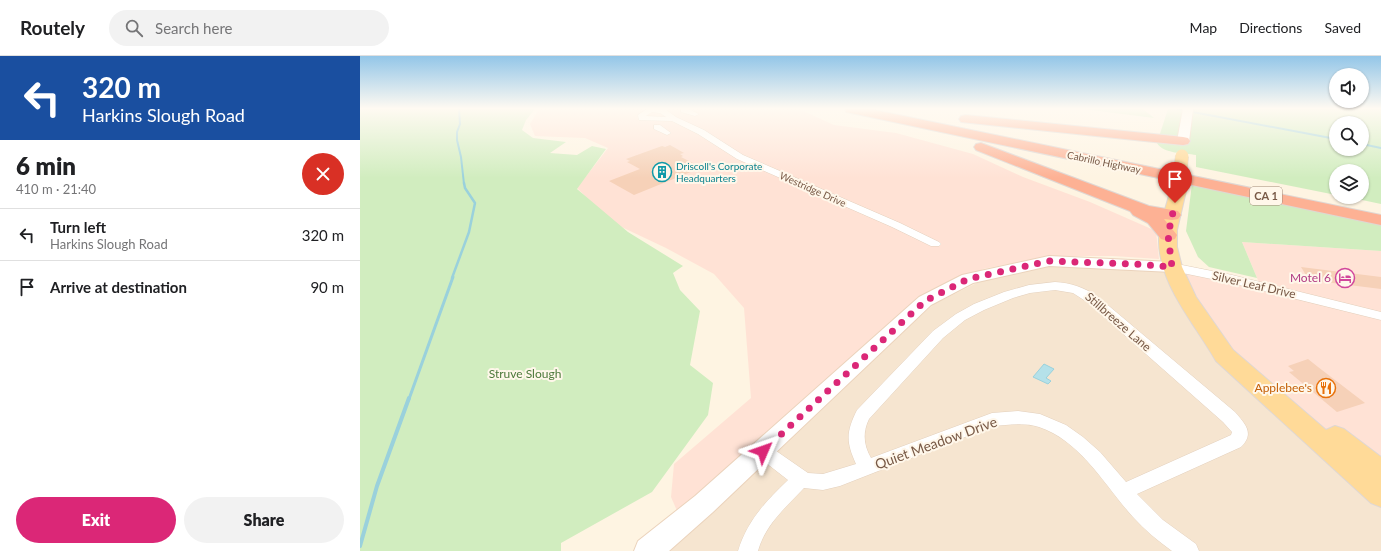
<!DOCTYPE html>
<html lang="en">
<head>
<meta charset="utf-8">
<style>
  :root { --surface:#fff; --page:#f2f2f2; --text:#202124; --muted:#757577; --line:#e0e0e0; --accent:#db2777 }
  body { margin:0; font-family:Lato,sans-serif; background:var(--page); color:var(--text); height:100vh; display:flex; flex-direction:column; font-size:15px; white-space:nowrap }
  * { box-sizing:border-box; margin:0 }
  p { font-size:13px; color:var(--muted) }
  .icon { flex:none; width:22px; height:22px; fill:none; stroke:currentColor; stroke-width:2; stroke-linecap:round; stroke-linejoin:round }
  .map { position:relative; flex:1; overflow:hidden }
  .details { display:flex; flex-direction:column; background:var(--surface); width:360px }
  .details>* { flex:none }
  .top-card { background:#1a4fa0; color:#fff; overflow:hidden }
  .buttons { position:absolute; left:969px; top:12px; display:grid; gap:8px }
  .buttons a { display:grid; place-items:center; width:40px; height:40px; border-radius:50%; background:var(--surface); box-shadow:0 1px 3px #0004; font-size:20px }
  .pin { position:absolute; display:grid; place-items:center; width:34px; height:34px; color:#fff; margin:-41px -17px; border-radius:50% 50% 50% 0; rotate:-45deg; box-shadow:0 0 4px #0007 }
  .pin .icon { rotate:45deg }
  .me { position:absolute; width:44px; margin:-22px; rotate:47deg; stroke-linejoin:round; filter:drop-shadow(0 0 3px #0008) }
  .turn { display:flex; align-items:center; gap:14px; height:84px; padding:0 16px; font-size:18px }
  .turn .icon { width:52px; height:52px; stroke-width:2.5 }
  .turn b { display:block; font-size:28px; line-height:34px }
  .round { display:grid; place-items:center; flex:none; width:42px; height:42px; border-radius:21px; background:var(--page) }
  .summary { display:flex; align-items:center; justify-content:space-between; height:68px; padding:0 16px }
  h1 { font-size:24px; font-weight:800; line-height:30px }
  .cta { display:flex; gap:8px; margin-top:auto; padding:8px 16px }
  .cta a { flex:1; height:46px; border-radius:24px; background:var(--accent); color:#fff; font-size:16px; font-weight:800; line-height:46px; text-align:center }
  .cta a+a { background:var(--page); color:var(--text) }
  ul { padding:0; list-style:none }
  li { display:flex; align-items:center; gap:12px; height:52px; padding:0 16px; border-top:1px solid var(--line) }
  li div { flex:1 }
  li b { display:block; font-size:15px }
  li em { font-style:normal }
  header { display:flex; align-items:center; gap:24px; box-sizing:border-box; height:56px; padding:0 20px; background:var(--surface); border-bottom:1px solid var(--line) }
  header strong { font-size:19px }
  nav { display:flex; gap:22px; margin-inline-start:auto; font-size:14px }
  .search { width:280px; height:36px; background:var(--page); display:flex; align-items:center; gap:10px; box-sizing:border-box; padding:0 14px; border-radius:22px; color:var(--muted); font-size:15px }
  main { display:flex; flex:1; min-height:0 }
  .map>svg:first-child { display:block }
  .residential { fill:#f6e5d0 }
  .commercial { fill:#ffe2d5 }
  .green { fill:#d1edbf; fill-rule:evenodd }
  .water { fill:#b5e1e9; stroke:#9ad1dc }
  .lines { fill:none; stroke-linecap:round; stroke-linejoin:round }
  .stream-far3 { stroke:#9ad1dc; stroke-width:2 }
  .stream-far2 { stroke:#9ad1dc; stroke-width:2.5 }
  .stream-far1 { stroke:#9ad1dc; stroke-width:3 }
  .stream { stroke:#9ad1dc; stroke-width:4 }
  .building { fill:#f6d1b8 }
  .street-casing { stroke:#e3d0bd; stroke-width:1 }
  .secondary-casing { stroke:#ebd3bc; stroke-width:2 }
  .primary-casing { stroke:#dfd7d3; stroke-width:2 }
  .highway-casing { stroke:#dfd7d3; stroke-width:2 }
  .street { fill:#fff; fill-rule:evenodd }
  .secondary { fill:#fff; fill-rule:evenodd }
  .primary { fill:#ffda98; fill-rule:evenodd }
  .highway { fill:#fdb194; fill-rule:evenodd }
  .primary-bridge-far1-casing { stroke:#dfd7d3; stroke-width:14; stroke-linecap:butt }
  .primary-bridge-casing { stroke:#dfd7d3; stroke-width:18; stroke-linecap:butt }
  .primary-bridge-far1 { stroke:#ffda98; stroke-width:13 }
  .primary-bridge { stroke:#ffda98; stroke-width:17 }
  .route { stroke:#db2777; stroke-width:7; stroke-dasharray:0 12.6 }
  .labels { text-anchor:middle; stroke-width:4; stroke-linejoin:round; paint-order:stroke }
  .far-street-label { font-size:10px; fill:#785946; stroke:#fff7ea }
  .far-culture-label { font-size:10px; fill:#0d838f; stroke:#fff7ea; text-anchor:start }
  .shield { fill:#fff7ea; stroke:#a08877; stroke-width:1 }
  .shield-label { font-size:11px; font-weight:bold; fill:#785946 }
  .hotel-label { font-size:12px; fill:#b23c85; stroke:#fff7ea; text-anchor:end }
  .street-label { font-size:12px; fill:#785946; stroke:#fff7ea }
  .park-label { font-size:12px; fill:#4c793b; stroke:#fff7ea }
  .food-label { font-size:12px; fill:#c56008; stroke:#fff7ea; text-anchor:end }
  .near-street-label { font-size:14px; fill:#785946; stroke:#fff7ea }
</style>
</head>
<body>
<header>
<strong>Routely</strong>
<div class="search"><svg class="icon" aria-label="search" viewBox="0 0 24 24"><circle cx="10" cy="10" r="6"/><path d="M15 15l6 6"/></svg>Search here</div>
<nav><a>Map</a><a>Directions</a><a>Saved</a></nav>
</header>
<main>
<section class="details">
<div class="top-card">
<div class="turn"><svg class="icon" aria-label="left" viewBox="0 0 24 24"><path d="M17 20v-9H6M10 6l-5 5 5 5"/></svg><div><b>320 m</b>Harkins Slough Road</div></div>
</div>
<div class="summary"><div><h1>6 min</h1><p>410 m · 21:40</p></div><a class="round" style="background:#d93025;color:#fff"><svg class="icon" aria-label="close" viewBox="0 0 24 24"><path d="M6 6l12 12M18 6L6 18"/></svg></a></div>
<ul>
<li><svg class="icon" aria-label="left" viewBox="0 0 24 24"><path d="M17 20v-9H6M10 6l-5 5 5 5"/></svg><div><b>Turn left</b><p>Harkins Slough Road</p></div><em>320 m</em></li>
<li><svg class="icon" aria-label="arrive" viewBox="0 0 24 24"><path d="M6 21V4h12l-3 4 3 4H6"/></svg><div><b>Arrive at destination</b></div><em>90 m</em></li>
</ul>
<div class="cta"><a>Exit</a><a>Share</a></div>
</section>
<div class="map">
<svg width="1021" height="495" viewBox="0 0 1021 495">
  <rect width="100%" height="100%" fill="#fef4e2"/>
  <polygon class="residential" points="694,207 804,214 812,233 1021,441 1021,495 296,495 391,413 574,248 627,222"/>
  <g class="commercial">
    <polygon points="179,53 439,53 474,69 536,77 613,98 663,121 730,146 796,175 799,203 753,200 691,200 623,213 560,247 318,457 311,441 314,408 391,342 384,252 354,218 306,192 251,166 217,132 248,92 225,82 175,80 170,68"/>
    <polygon points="882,186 1021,195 1021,422 885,308 844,267 823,217 900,229"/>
  </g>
  <g class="green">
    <polygon points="0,53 175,53 166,64 162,74 173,82 206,86 190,97 217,99 232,90 246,93 217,133 268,176 323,210 313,217 320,234 340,255 330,309 353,327 348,359 292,436 201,487 201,495 0,495"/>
    <polygon points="723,53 783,53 794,62"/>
    <path d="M808,53h213v95l-33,-7h14v-26h-26v24l-140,-28v-12c-11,-2 -33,-1 -39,-12zM976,67h26v26h-26z"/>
    <polygon points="832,128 1021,168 1021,195 882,186 897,222 849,211 838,201 826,175"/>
  </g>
  <polygon class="water" points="684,308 694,313 686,322 691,325 688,328 673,321"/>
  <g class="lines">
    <g class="stream-far3">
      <polyline points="99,53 100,68 97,76 97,84 101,101 104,128"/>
      <polyline points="817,53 976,83"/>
      <polyline points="1002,88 1021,92"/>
    </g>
    <polyline class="stream-far2" points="92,222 109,176 115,147 105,132 104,127"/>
    <polyline class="stream-far1" points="49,343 93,221"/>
    <polyline class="stream" points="0,490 17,430 49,342"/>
  </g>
  <g class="building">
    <polygon points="310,89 324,97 320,98 323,100 321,101 339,110 335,112 338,113 274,139 249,125 280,113 267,106 270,105 266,103 302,90 305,91"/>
    <polygon points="941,211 1021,221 1021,233 949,224"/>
    <polygon points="948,303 958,311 1005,347 977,356 929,316 934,315 928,310"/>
  </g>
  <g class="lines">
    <g class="street-casing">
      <g id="street">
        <path d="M287,53h18l11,8 28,13 39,25 157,68 39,19 2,2 -2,2h-8l-39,-19 -155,-68 -39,-25 -26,-13 -33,-1 -1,-5zM292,56l8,1 6,4 -20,-1z"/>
        <polygon points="321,53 328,53 339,58 335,60 321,56"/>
        <polygon points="294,69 300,69 311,77 307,79 294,73"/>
        <polygon points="812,207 872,219 1021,256 1021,264 871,227 808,214 806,211 808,208"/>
        <path d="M695,226c16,1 28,5 42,14l138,116c10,12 20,21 6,35l-104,47 26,26 33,24 3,7h-27c-14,-10 -27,-21 -39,-34 -28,-31 -52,-76 -94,-90 -15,-5 -31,-2 -46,-1l-153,60 -17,4 -19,-2c-18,19 -39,37 -46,63h-20c9,-30 28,-50 50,-71l-31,-24 -3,-5 3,-5 6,-2 6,2 39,27 15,1 33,-10c-10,-22 -10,-32 1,-54l76,-79 23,-17 18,-10 30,-12 25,-7zM695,234l18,3 14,9 136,120 9,10 -1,3 -105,47 -26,-30 -17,-15 -17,-12 -26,-11 -22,-3 -26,2 -121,45c-7,-12 -9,-25 -2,-39l74,-81 22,-18 19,-10 29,-12 17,-5z"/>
      </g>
    </g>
    <g class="secondary-casing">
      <g id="secondary">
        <polygon points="823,53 833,53 829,85 827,87 819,87 817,85"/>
        <polygon points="689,200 812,206 818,207 820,211 818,215 812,216 689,210 613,227 571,249 353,456 309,495 274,495 278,485 335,440 559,241 602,219"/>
      </g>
    </g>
    <g class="primary-casing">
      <path id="primary" d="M818,130l5,2 3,3 -9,39v17l5,20 14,30 37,53 93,80 9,-4 9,3 37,28v50l-10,-4 -155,-142c-22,-39 -59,-78 -57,-125 1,-15 8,-30 11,-45l3,-3z"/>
    </g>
    <g class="highway-casing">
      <g id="highway">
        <polygon points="485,53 510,53 1021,159 1021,169 491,57 486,56"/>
        <polygon points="606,59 823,81 828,82 830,85 828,88 823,89 601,66 599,63 601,60"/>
        <polygon points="621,87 789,150 818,155 821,159 818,163 812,164 804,163 817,179 815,183 808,185 801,183 788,167 773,159 770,155 616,94 614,91 616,88"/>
      </g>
    </g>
    <use href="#street" class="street"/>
    <use href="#secondary" class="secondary"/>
    <use href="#primary" class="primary"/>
    <use href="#highway" class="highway"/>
    <g class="primary-bridge-far1-casing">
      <polyline id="primary-bridge-far1" points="819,128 822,100"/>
    </g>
    <g class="primary-bridge-casing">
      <polyline id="primary-bridge" points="818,135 819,127"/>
    </g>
    <use href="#primary-bridge-far1" class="primary-bridge-far1"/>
    <use href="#primary-bridge" class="primary-bridge"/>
  </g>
  <linearGradient id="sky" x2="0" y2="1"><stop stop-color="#93c6e8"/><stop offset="0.43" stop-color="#fffaf2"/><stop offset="1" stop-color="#fffaf2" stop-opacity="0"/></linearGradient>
  <rect width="1021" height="122" fill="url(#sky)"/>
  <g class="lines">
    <polyline class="route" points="403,395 565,245 608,223 689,205 773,208 812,211 808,179 815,147"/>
  </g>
  <defs>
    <g id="building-ring" transform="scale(1)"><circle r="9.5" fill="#fff7ea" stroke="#0f9aa8" stroke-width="1.5"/><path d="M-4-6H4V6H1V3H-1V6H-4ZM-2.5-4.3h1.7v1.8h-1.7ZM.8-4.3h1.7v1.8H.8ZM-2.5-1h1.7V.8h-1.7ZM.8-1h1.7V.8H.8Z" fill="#0f9aa8"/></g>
    <g id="hotel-ring" transform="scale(1)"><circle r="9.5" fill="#fff7ea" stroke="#d1479c" stroke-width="1.5"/><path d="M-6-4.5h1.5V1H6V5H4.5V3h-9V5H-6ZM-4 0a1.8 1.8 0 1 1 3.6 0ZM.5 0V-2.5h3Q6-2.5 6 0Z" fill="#d1479c"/></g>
    <g id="restaurant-ring" transform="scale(1)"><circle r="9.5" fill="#fff7ea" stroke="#e8710a" stroke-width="1.5"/><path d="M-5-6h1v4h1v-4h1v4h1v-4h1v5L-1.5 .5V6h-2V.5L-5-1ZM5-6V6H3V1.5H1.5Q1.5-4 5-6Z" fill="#e8710a"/></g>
  </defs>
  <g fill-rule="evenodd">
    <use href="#building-ring" x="302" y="116"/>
    <use href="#hotel-ring" x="985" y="222"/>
    <use href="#restaurant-ring" x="966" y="332"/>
  </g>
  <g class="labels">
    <g class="far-street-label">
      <text transform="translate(744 106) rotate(12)" y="4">Cabrillo Highway</text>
      <text transform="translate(453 133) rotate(24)" y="4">Westridge Drive</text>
    </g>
    <g class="far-culture-label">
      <text x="316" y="114">Driscoll's Corporate<tspan x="316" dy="12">Headquarters</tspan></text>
    </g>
    <rect class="shield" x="890" y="131" width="32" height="18" rx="3"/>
    <g class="shield-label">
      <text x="906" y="144">CA 1</text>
    </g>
    <g class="hotel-label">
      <text x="971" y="226">Motel 6</text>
    </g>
    <g class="street-label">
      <text transform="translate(894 229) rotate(13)" y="4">Silver Leaf Drive</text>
      <text transform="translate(758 266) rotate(41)" y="4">Stillbreeze Lane</text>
    </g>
    <g class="park-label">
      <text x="165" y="322">Struve Slough</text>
    </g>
    <g class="food-label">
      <text x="952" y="336">Applebee's</text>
    </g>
    <g class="near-street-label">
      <text transform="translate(576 387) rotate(-20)" y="5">Quiet Meadow Drive</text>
    </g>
  </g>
</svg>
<div class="buttons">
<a><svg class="icon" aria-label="sound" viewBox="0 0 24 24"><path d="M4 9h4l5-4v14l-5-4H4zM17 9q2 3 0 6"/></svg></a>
<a><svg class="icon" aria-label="search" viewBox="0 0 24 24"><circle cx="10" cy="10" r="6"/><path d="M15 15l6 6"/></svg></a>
<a><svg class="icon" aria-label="layers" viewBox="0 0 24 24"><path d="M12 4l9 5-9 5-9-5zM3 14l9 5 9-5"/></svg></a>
</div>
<div class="pin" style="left:815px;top:147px;background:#d93025"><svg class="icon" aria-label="arrive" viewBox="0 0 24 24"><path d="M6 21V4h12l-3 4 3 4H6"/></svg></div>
<svg class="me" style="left:403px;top:395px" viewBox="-20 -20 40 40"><path d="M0-17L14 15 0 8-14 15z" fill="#db2777" stroke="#fff" stroke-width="4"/></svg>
</div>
</main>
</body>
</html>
